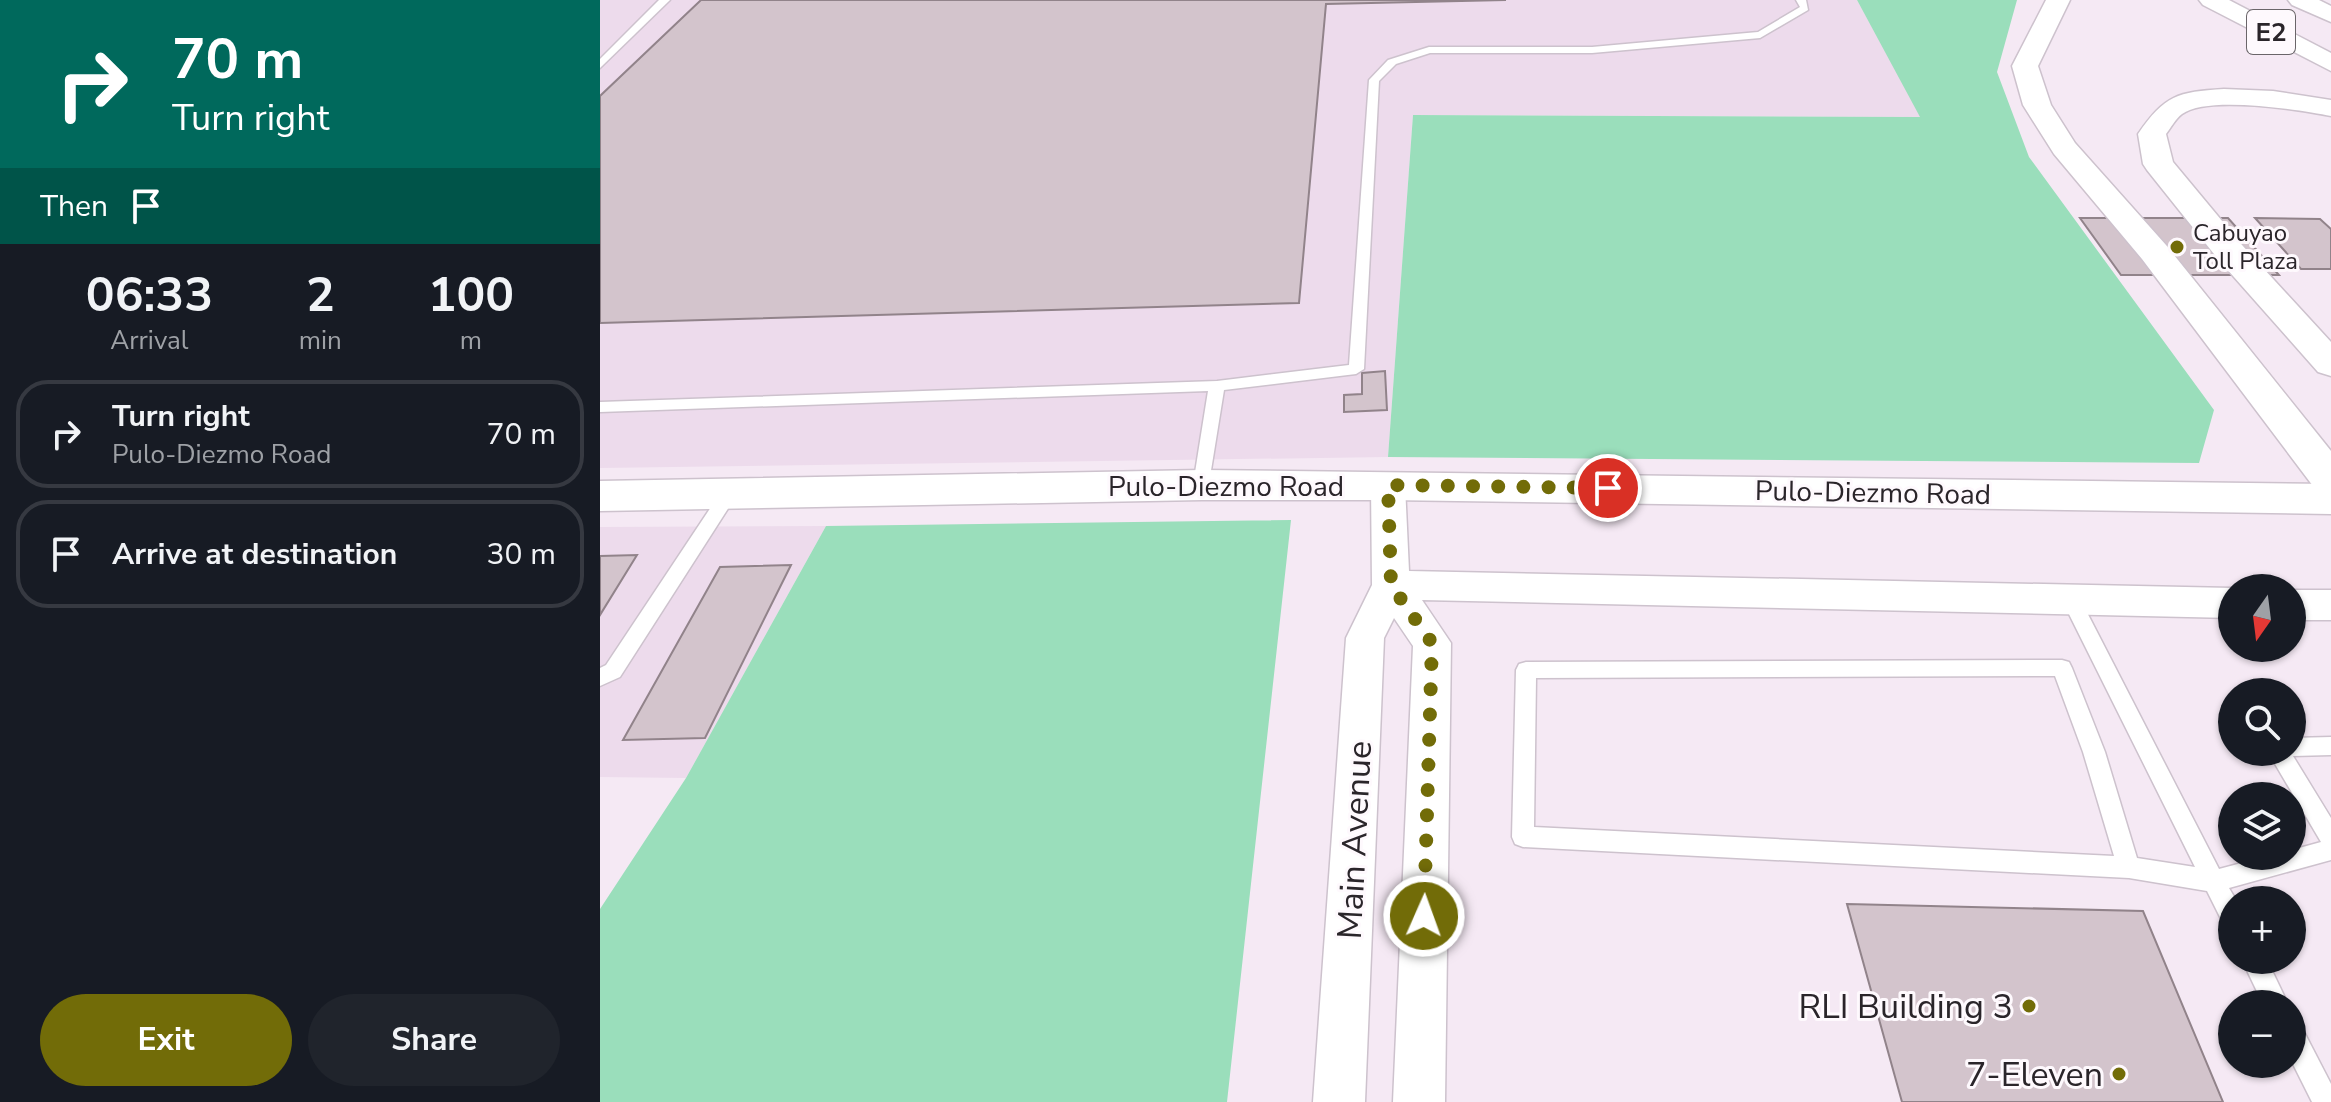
<!DOCTYPE html>
<html lang="en">
<head>
<meta charset="utf-8">
<style>
  :root { --surface:#171b24; --page:#20242c; --text:#f1f3f6; --muted:#9ea1a6; --line:#363941; --accent:#726c08 }
  body { margin:0; font-family:"Nunito Sans",sans-serif; background:var(--page); color:var(--text); height:100vh; display:flex; flex-direction:column; font-size:30px; white-space:nowrap }
  * { box-sizing:border-box; margin:0 }
  p { font-size:26px; color:var(--muted) }
  .icon { flex:none; width:44px; height:44px; fill:none; stroke:currentColor; stroke-width:2; stroke-linecap:round; stroke-linejoin:round }
  .map { position:relative; flex:1; overflow:hidden }
  .details { display:flex; flex-direction:column; background:var(--surface); width:600px }
  .details>* { flex:none }
  .hud { background:#00695c; color:#fff; overflow:hidden }
  .needle { width:52px; rotate:194deg }
  .fabs { position:absolute; left:1618px; top:574px; display:grid; gap:16px }
  .fabs a { display:grid; place-items:center; width:88px; height:88px; border-radius:50%; background:var(--surface); box-shadow:0 2px 6px #0004; font-size:40px }
  .pin { position:absolute; display:grid; place-items:center; width:68px; height:68px; color:#fff; margin:-34px; border:4px solid #fff; border-radius:50%; box-shadow:0 2px 8px #0007 }
  .me { position:absolute; width:88px; margin:-44px; rotate:2deg; stroke-linejoin:round; filter:drop-shadow(0 0 6px #0008) }
  .turn { display:flex; align-items:center; gap:28px; height:168px; padding:0 40px; font-size:36px }
  .turn .icon { width:104px; height:104px; stroke-width:2.5 }
  .turn b { display:block; font-size:56px; line-height:68px }
  .then { display:flex; align-items:center; height:76px; padding:0 40px; background:#0003; gap:16px; font-size:30px }
  .eta { display:flex; justify-content:space-evenly; align-items:center; height:136px; text-align:center }
  .eta b { font-size:48px; font-weight:700; line-height:56px }
  .primary-button { display:flex; gap:16px; margin-top:auto; padding:16px 40px }
  .primary-button a { flex:1; height:92px; border-radius:48px; background:var(--accent); color:#fff; font-size:32px; font-weight:700; line-height:92px; text-align:center }
  .primary-button a+a { background:var(--page); color:var(--text) }
  ul { padding:0; list-style:none }
  li { display:flex; align-items:center; gap:24px; height:108px; margin:0 16px 12px; padding:0 24px; border:4px solid var(--line); border-radius:32px }
  li div { flex:1 }
  li b { display:block; font-size:30px }
  li em { font-style:normal }
  main { display:flex; flex:1; min-height:0 }
  .map>svg:first-child { display:block }
  .built { fill:#eddbec }
  .green { fill:#9adebb }
  .building { fill:#d3c4cc; stroke:#91838a; stroke-width:2 }
  .lines { fill:none; stroke-linecap:round; stroke-linejoin:round }
  .service-casing { stroke:#cdc2cd; stroke-width:3 }
  .minor-casing { stroke:#cdc2cd; stroke-width:3 }
  .secondary-casing { stroke:#cdc2cd; stroke-width:3 }
  .motorway-casing { stroke:#cdc2cd; stroke-width:3 }
  .service { fill:#fff; fill-rule:evenodd }
  .minor { fill:#fff; fill-rule:evenodd }
  .secondary { fill:#fff; fill-rule:evenodd }
  .motorway { fill:#fff; fill-rule:evenodd }
  .route { stroke:#726c08; stroke-width:14; stroke-dasharray:0 25.2 }
  .poi-dot { fill:#726c08; stroke:#fef9fd; stroke-width:3 }
  .labels { text-anchor:middle; stroke-width:6; stroke-linejoin:round; paint-order:stroke }
  .far-poi-label { font-size:24px; fill:#2a252a; stroke:#fef9fd; text-anchor:start }
  .shield { fill:#fef9fd; stroke:#6a6569; stroke-width:2 }
  .shield-label { font-size:26px; font-weight:bold; fill:#2a252a }
  .street-label { font-size:28px; fill:#2a252a; stroke:#fef9fd }
  .near-street-label { font-size:34px; fill:#2a252a; stroke:#fef9fd }
  .near-poi-label { font-size:34px; fill:#2a252a; stroke:#fef9fd; text-anchor:end }
</style>
</head>
<body>
<main>
<section class="details">
<div class="hud">
<div class="turn"><svg class="icon" aria-label="right" viewBox="0 0 24 24"><path d="M7 20v-9h11M14 6l5 5-5 5"/></svg><div><b>70 m</b>Turn right</div></div>
<div class="then">Then<svg class="icon" aria-label="arrive" viewBox="0 0 24 24"><path d="M6 21V4h12l-3 4 3 4H6"/></svg></div>
</div>
<div class="eta">
<div><b>06:33</b><p>Arrival</p></div>
<div><b>2</b><p>min</p></div>
<div><b>100</b><p>m</p></div>
</div>
<ul>
<li><svg class="icon" aria-label="right" viewBox="0 0 24 24"><path d="M7 20v-9h11M14 6l5 5-5 5"/></svg><div><b>Turn right</b><p>Pulo-Diezmo Road</p></div><em>70 m</em></li>
<li><svg class="icon" aria-label="arrive" viewBox="0 0 24 24"><path d="M6 21V4h12l-3 4 3 4H6"/></svg><div><b>Arrive at destination</b></div><em>30 m</em></li>
</ul>
<div class="primary-button"><a>Exit</a><a>Share</a></div>
</section>
<div class="map">
<svg width="1731" height="1102" viewBox="0 0 1731 1102">
  <rect width="100%" height="100%" fill="#f5e9f4"/>
  <g class="built">
    <polygon points="0,0 1257,0 1321,117 813,115 788,457 0,468"/>
    <polygon points="226,526 86,778 0,777 0,527"/>
  </g>
  <g class="green">
    <polygon points="1257,0 1417,0 1397,72 1429,157 1614,410 1599,463 788,457 813,115 1320,117"/>
    <polygon points="691,520 627,1102 0,1102 0,909 86,778 226,526"/>
  </g>
  <g class="building">
    <polygon points="101,0 906,0 726,4 699,303 0,323 0,96"/>
    <polygon points="1480,218 1628,218 1679,275 1521,275"/>
    <polygon points="1655,218 1720,219 1731,229 1731,269 1701,269"/>
    <polygon points="785,371 787,410 744,412 744,395 762,394 762,373"/>
    <polygon points="37,555 0,615 0,556"/>
    <polygon points="191,565 105,738 23,740 120,567"/>
    <polygon points="1247,904 1543,911 1623,1102 1302,1102"/>
  </g>
  <g class="lines">
    <g class="service-casing">
      <g id="service">
        <polygon points="59,0 70,0 0,68 0,59"/>
        <polygon points="1196,0 1206,0 1208,10 1160,38 992,53 830,53 796,64 779,81 764,369 756,374 624,390 608,489 596,489 593,485 608,391 0,412 0,402 617,381 749,365 769,80 788,60 829,47 992,47 1158,32 1200,7"/>
        <polygon points="129,487 138,493 20,677 0,686 0,668 6,665 123,489"/>
        <path d="M1471,593l7,2 141,274 49,-13h24v-6l29,-8 -53,-90h24v-14l39,-1v18l-38,1 38,62v42l-102,28 7,12h-4v28l-8,-3 -17,-34 -78,-13 -606,-31 -8,-3 -3,-7 4,-167 3,-6 7,-2 536,-2 7,2 3,6 33,84 32,106 58,9 -133,-267 2,-5zM1455,676l28,76 31,104 -580,-29 2,-149z"/>
        <polygon points="1642,960 1667,960 1688,1004 1663,1004"/>
        <polygon points="1692,1022 1701,1026 1731,1084 1731,1102 1712,1102 1692,1062"/>
      </g>
    </g>
    <g class="minor-casing">
      <g id="minor">
        <polygon points="788,473 800,477 805,485 809,571 1632,588 1632,618 822,600 851,643 845,1102 793,1102 813,646 794,618 784,638 765,1102 713,1102 746,638 772,585 771,485 776,477"/>
        <rect x="1692" y="590" width="39" height="30"/>
      </g>
    </g>
    <g class="secondary-casing">
      <polygon id="secondary" points="602,470 1731,484 1731,514 788,500 602,500 0,511 0,481"/>
    </g>
    <g class="motorway-casing">
      <g id="motorway">
        <polygon points="1446,0 1470,0 1438,66 1451,105 1475,143 1566,245 1731,451 1731,494 1716,490 1542,259 1454,154 1423,105 1412,66"/>
        <polygon points="1599,0 1629,0 1731,53 1731,71 1603,5"/>
        <polygon points="1688,0 1719,0 1731,6 1731,22 1692,5"/>
        <path d="M1624,89l49,2 58,9v16c-32,-6 -123,-21 -149,-2 -7,5 -11,14 -16,20l7,28 69,83 89,97v34l-13,-4 -100,-113 -71,-89 -4,-6 -5,-30c27,-39 39,-42 86,-45z"/>
      </g>
    </g>
    <use href="#service" class="service"/>
    <use href="#minor" class="minor"/>
    <use href="#secondary" class="secondary"/>
    <use href="#motorway" class="motorway"/>
  </g>
  <g class="lines">
    <polyline class="route" points="824,916 832,643 791,585 788,485 1008,488"/>
  </g>
  <g class="poi-dot">
    <circle cx="1577" cy="247" r="8"/>
    <circle cx="1429" cy="1006" r="8"/>
    <circle cx="1519" cy="1074" r="8"/>
  </g>
  <g class="labels">
    <g class="far-poi-label">
      <text x="1593" y="241">Cabuyao<tspan x="1593" dy="28">Toll Plaza</tspan></text>
    </g>
    <rect class="shield" x="1647" y="10" width="48" height="44" rx="6"/>
    <g class="shield-label">
      <text x="1671" y="41">E2</text>
    </g>
    <g class="street-label">
      <text x="626" y="496">Pulo-Diezmo Road</text>
      <text transform="translate(1273 492) rotate(1)" y="10">Pulo-Diezmo Road</text>
    </g>
    <g class="near-street-label">
      <text transform="translate(754 840) rotate(-87)" y="12">Main Avenue</text>
    </g>
    <g class="near-poi-label">
      <text x="1413" y="1018">RLI Building 3</text>
      <text x="1503" y="1086">7-Eleven</text>
    </g>
  </g>
</svg>
<div class="fabs">
<a><svg class="needle" viewBox="-14 -14 28 28"><path d="M0-13l5 13h-10z" fill="#e53935"/><path d="M0 13l5-13h-10z" fill="#9ea1a6"/></svg></a>
<a><svg class="icon" aria-label="search" viewBox="0 0 24 24"><circle cx="10" cy="10" r="6"/><path d="M15 15l6 6"/></svg></a>
<a><svg class="icon" aria-label="layers" viewBox="0 0 24 24"><path d="M12 4l9 5-9 5-9-5zM3 14l9 5 9-5"/></svg></a>
<a>+</a>
<a>−</a>
</div>
<div class="pin" style="left:1008px;top:488px;background:#d93025"><svg class="icon" aria-label="arrive" viewBox="0 0 24 24"><path d="M6 21V4h12l-3 4 3 4H6"/></svg></div>
<svg class="me" style="left:824px;top:916px" viewBox="-20 -20 40 40"><circle r="17" fill="#726c08" stroke="#fff" stroke-width="3"/><path d="M0-11L8 9 0 5-8 9z" fill="#fff"/></svg>
</div>
</main>
</body>
</html>
